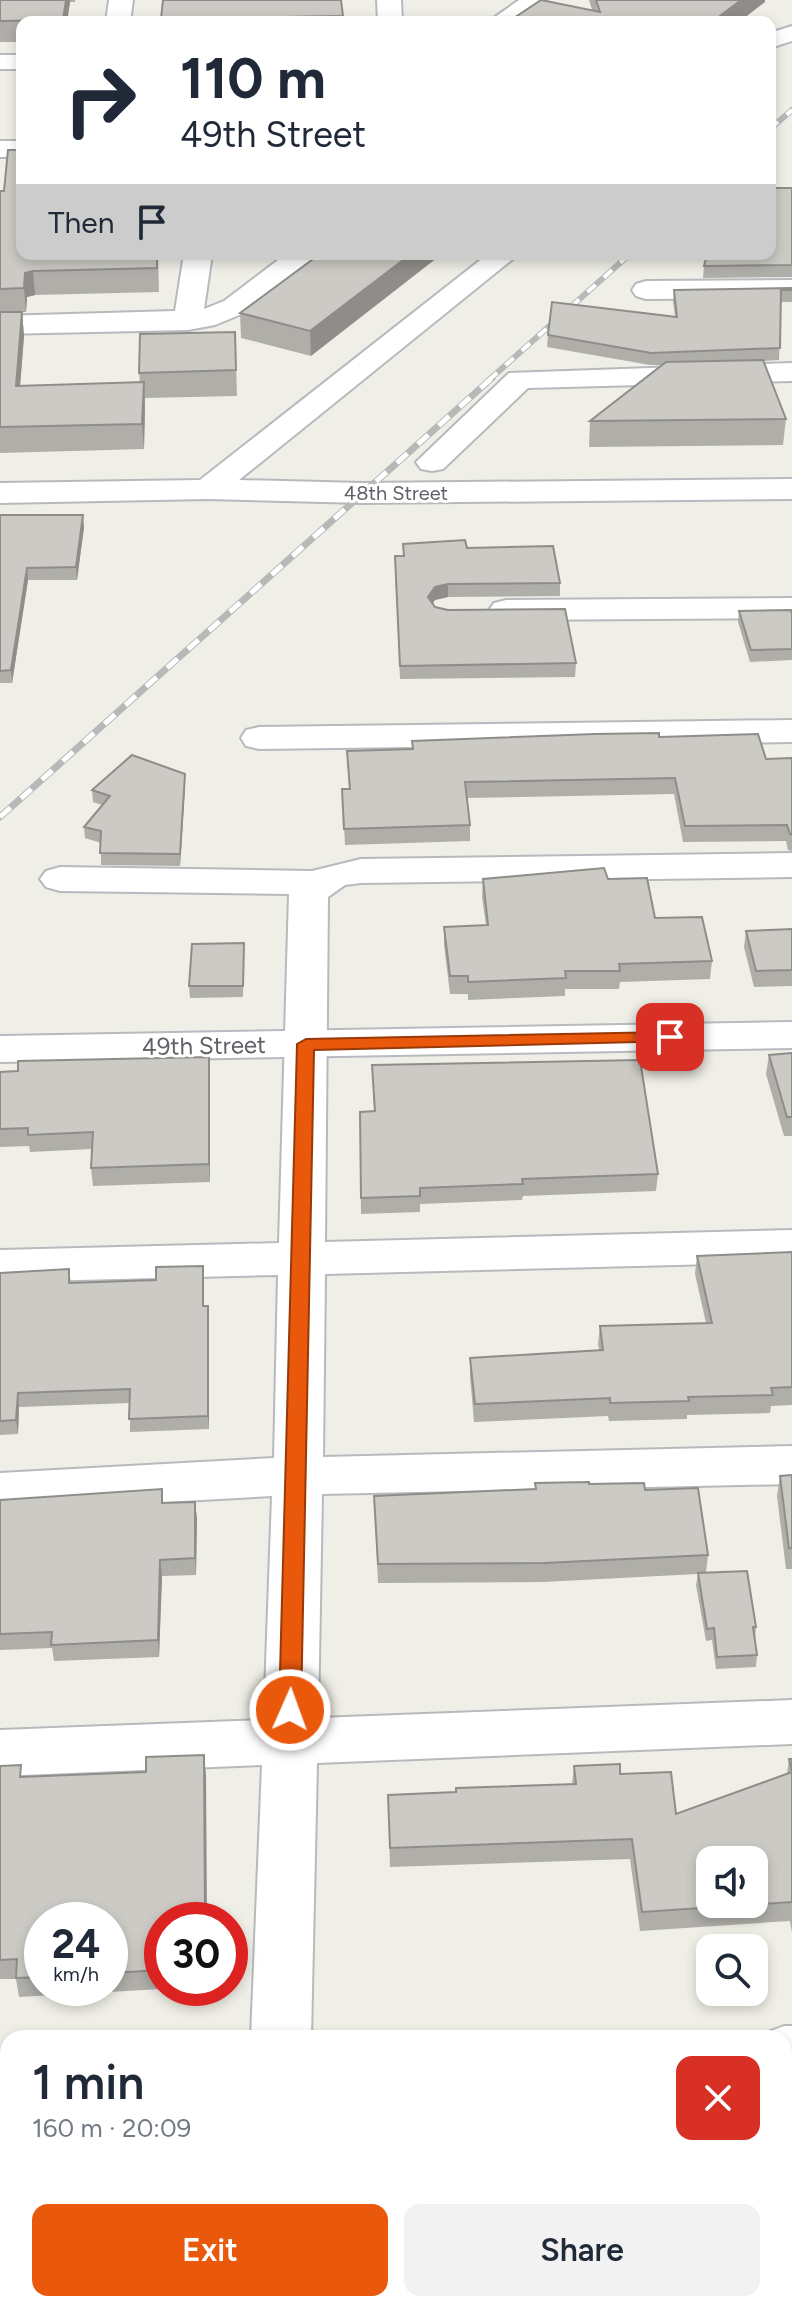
<!DOCTYPE html>
<html lang="en">
<head>
<meta charset="utf-8">
<style>
  :root { --surface:#fff; --page:#f2f2f3; --text:#1f2937; --muted:#747a83; --accent:#ea580c }
  body { margin:0; font-family:Figtree,sans-serif; background:var(--page); color:var(--text); height:100vh; display:flex; flex-direction:column; font-size:30px; white-space:nowrap }
  * { box-sizing:border-box; margin:0 }
  p { font-size:26px; color:var(--muted) }
  .icon { flex:none; width:44px; height:44px; fill:none; stroke:currentColor; stroke-width:2; stroke-linecap:round; stroke-linejoin:round }
  .map { position:relative; flex:1; overflow:hidden }
  .panel { position:absolute; left:0px; top:2030px; width:792px; height:282px; display:flex; flex-direction:column; background:var(--surface); border-radius:24px 24px 0 0; box-shadow:0 4px 12px #0003 }
  .panel>* { flex:none }
  .guide { position:absolute; left:16px; top:16px; width:760px; height:244px; border-radius:16px; box-shadow:0 4px 12px #0003; background:#fff; color:var(--text); overflow:hidden }
  .fabs { position:absolute; left:696px; top:1846px; display:grid; gap:16px }
  .fabs a { display:grid; place-items:center; width:72px; height:72px; border-radius:16px; background:var(--surface); box-shadow:0 4px 12px #0003; font-size:40px }
  .speed { position:absolute; left:24px; top:1902px; display:flex; gap:16px; font-size:40px; font-weight:700; text-align:center }
  .speed>* { display:grid; place-content:center; width:104px; height:104px; border-radius:50%; background:var(--surface); box-shadow:0 4px 12px #0003; line-height:1 }
  .speed small { font-size:20px; font-weight:400 }
  .speed .limit { border:12px solid #d22; background:#fff; color:#111 }
  .pin { position:absolute; display:grid; place-items:center; width:68px; height:68px; color:#fff; margin:-34px; border-radius:16px; box-shadow:0 4px 12px #0006 }
  .me { position:absolute; width:88px; margin:-44px; rotate:2deg; stroke-linejoin:round; filter:drop-shadow(0 0 6px #0008) }
  .turn { display:flex; align-items:center; gap:28px; height:168px; padding:0 32px; font-size:36px }
  .turn .icon { width:104px; height:104px; stroke-width:2.5 }
  .turn b { display:block; font-size:56px; line-height:68px }
  .then { display:flex; align-items:center; height:76px; padding:0 32px; background:#0003; gap:16px; font-size:30px }
  .round { display:grid; place-items:center; flex:none; width:84px; height:84px; border-radius:16px; background:var(--page) }
  .headline { display:flex; align-items:center; justify-content:space-between; height:136px; padding:0 32px }
  h1 { font-size:48px; font-weight:600; line-height:60px }
  .action { display:flex; gap:16px; margin-top:auto; padding:16px 32px }
  .action a { flex:1; height:92px; border-radius:16px; background:var(--accent); color:#fff; font-size:32px; font-weight:600; line-height:92px; text-align:center }
  .action a+a { background:var(--page); color:var(--text) }
  .map>svg:first-child { display:block }
  .lines { fill:none; stroke-linecap:round; stroke-linejoin:round }
  .street-casing { stroke:#b7b9bd; stroke-width:4 }
  .secondary-casing { stroke:#b8bac0; stroke-width:4 }
  .street { fill:#fff; fill-rule:evenodd }
  .secondary { fill:#fff; fill-rule:evenodd }
  .rail-far1-casing { stroke:#b7b8b8; stroke-width:6 }
  .rail-casing { stroke:#b7b8b8; stroke-width:7 }
  .rail-far1 { stroke:#fff; stroke-width:4; stroke-dasharray:11; stroke-linecap:butt }
  .rail { stroke:#fff; stroke-width:5; stroke-dasharray:14; stroke-linecap:butt }
  .wall { fill:#afaea9; fill-rule:evenodd }
  .shaded-wall { fill:#8f8d89 }
  .building { fill:#cccac4; stroke:#8f8d89; stroke-width:2; fill-rule:evenodd }
  .route { fill:#ea580c; stroke:#983908; stroke-width:2 }
  .labels { text-anchor:middle; stroke-width:6; stroke-linejoin:round; paint-order:stroke }
  .far-street-label { font-size:20px; fill:#5f6167; stroke:#fff }
  .street-label { font-size:24px; fill:#5f6167; stroke:#fff }
</style>
</head>
<body>
<div class="map">
<svg width="792" height="2311" viewBox="0 0 792 2311">
  <rect width="100%" height="100%" fill="#f0efe7"/>
  <g class="lines">
    <g class="street-casing">
      <g id="street">
        <polygon points="109,0 133,0 130,22 106,22"/>
        <polygon points="377,0 401,0 402,22 378,22"/>
        <polygon points="519,0 547,0 516,22 488,22"/>
        <polygon points="792,26 792,41 770,48 770,33"/>
        <rect x="0" y="55" width="22" height="14"/>
        <rect x="0" y="141" width="22" height="16"/>
        <polygon points="184,254 212,254 204,309 224,301 286,254 318,254 244,313 215,325 188,330 0,334 0,316 175,311"/>
        <polygon points="488,254 519,254 239,480 362,483 792,479 792,499 362,503 208,499 0,503 0,483 200,480"/>
        <polygon points="792,280 792,298 646,299 636,296 632,290 636,284 646,281"/>
        <polygon points="792,363 792,381 528,388 443,469 432,471 421,469 416,462 509,373"/>
        <polygon points="792,598 792,618 506,620 494,617 489,610 494,603 506,600"/>
        <polygon points="792,720 792,742 259,749 246,746 241,738 246,730 259,727"/>
        <polygon points="792,853 792,877 361,883 345,885 328,897 325,1242 792,1230 792,1262 325,1274 323,1457 792,1446 792,1484 322,1494 318,1718 792,1700 792,1744 317,1763 311,2038 251,2038 262,1765 0,1776 0,1730 264,1720 272,1496 0,1511 0,1473 274,1458 278,1275 0,1282 0,1250 279,1243 289,894 60,891 46,887 40,879 46,871 60,867 312,871 361,859"/>
        <polygon points="784,2026 792,2026 792,2080 784,2080 784,2038 761,2038 763,2034"/>
        <polygon points="8,2054 8,2110 0,2111 0,2055"/>
        <rect x="256" y="2304" width="64" height="7"/>
      </g>
    </g>
    <g class="secondary-casing">
      <polygon id="secondary" points="792,1022 792,1048 0,1062 0,1036"/>
    </g>
    <use href="#street" class="street"/>
    <use href="#secondary" class="secondary"/>
    <g class="rail-far1-casing">
      <g id="rail-far1">
        <polyline points="770,129 792,110"/>
        <polyline points="489,380 630,254"/>
      </g>
    </g>
    <g class="rail-casing">
      <polyline id="rail" points="0,817 492,378"/>
    </g>
    <use href="#rail-far1" class="rail-far1"/>
    <use href="#rail" class="rail"/>
  </g>
  <g class="wall">
    <polygon points="0,0 75,0 75,2 70,2 67,22 22,22 22,42 0,42"/>
    <polygon points="341,0 343,22 161,22 161,19"/>
    <polygon points="589,0 765,0 765,2 508,22 592,10"/>
    <polygon points="792,188 792,277 703,278 704,266"/>
    <polygon points="0,191 158,254 159,292 35,295 27,297 26,312 22,312 24,336 20,386 140,383 139,373 235,332 237,396 145,398 144,449 0,453"/>
    <polygon points="320,254 311,356 241,338 240,313"/>
    <polygon points="792,288 792,302 781,302 779,360 763,361 786,419 783,445 589,447 590,421 663,365 650,365 547,347 548,335 675,316 673,302 674,290"/>
    <polygon points="0,515 84,527 77,580 28,580 12,683 0,683"/>
    <polygon points="403,544 467,548 560,583 560,596 448,597 435,600 433,603 435,607 576,663 575,677 400,679 395,569 403,556"/>
    <polygon points="739,611 792,614 792,660 750,662 738,622"/>
    <polygon points="659,737 766,759 792,758 792,851 788,850 786,841 683,842 674,794 467,798 470,825 470,841 345,845 342,789 349,789 347,751 412,749 412,741"/>
    <polygon points="185,774 185,786 180,866 101,865 101,843 85,838 84,827 102,805 93,802 92,790"/>
    <polygon points="483,879 608,879 655,918 712,961 710,979 620,982 619,989 565,989 565,996 468,1000 468,994 450,994 444,945 444,927 486,925 482,897"/>
    <polygon points="792,929 792,986 754,987 744,947 746,931"/>
    <polygon points="244,943 243,997 190,998 189,986"/>
    <polygon points="792,1053 792,1136 784,1136 766,1074 769,1055"/>
    <polygon points="372,1065 658,1174 656,1191 523,1196 522,1200 420,1204 420,1212 361,1214 360,1112 374,1111"/>
    <polygon points="0,1072 210,1075 210,1182 93,1186 91,1168 92,1149 30,1152 29,1146 0,1147"/>
    <polygon points="792,1252 792,1405 771,1406 770,1413 687,1415 687,1419 609,1421 608,1416 474,1422 470,1376 470,1358 599,1350 598,1344 600,1326 706,1323 695,1274 697,1256"/>
    <polygon points="203,1266 204,1306 209,1320 209,1429 130,1432 130,1403 19,1407 18,1434 0,1435 0,1273 69,1269 71,1283 156,1280"/>
    <polygon points="792,1475 792,1569 786,1569 777,1496 780,1476"/>
    <polygon points="535,1483 589,1484 645,1490 708,1555 706,1572 756,1627 755,1638 757,1655 756,1667 716,1669 712,1640 706,1641 696,1585 698,1574 543,1582 378,1583 374,1496 535,1489"/>
    <polygon points="0,1500 163,1503 197,1518 196,1575 162,1576 159,1657 54,1661 52,1648 0,1650"/>
    <polygon points="789,1759 792,1759 792,1933 790,1921 640,1931 630,1859 390,1867 388,1795 456,1792 572,1784 574,1766 620,1774 676,1814 787,1774"/>
    <path d="M0,1766l22,11 184,-2 -44,145v68h18l-161,9 -3,-18h-16zM42,1920h68v68h-68z"/>
    <polygon points="792,2081 792,2145 784,2146 784,2082"/>
  </g>
  <g class="shaded-wall">
    <polygon points="66,0 70,0 70,2 67,22 63,22"/>
    <polygon points="741,0 765,0 765,2 739,22 712,22"/>
    <polygon points="411,254 442,254 311,356 310,331"/>
    <polygon points="33,271 35,295 27,297 26,312 24,288 25,273"/>
    <polygon points="22,312 24,336 18,412 16,386"/>
    <polygon points="144,382 145,408 144,449 142,424"/>
    <polygon points="83,515 84,527 77,580 76,567"/>
    <polygon points="27,568 28,580 12,683 11,670"/>
    <polygon points="448,584 448,597 435,600 428,610 428,597 435,587"/>
    <polygon points="185,774 185,786 180,866 180,854"/>
    <polygon points="209,1057 210,1075 210,1182 209,1164"/>
    <polygon points="208,1306 209,1320 209,1429 208,1416"/>
    <polygon points="18,1393 19,1407 18,1434 16,1420"/>
    <polygon points="195,1502 197,1518 196,1575 195,1558"/>
    <polygon points="160,1560 162,1576 159,1657 158,1640"/>
    <polygon points="204,1755 206,1775 207,1920 205,1920"/>
    <polygon points="3,2123 6,2139 5,2165 2,2149"/>
  </g>
  <g class="building">
    <polygon points="0,0 66,0 63,20 0,21"/>
    <polygon points="163,0 341,0 343,16 161,19"/>
    <polygon points="541,0 600,12 596,0 741,0 712,22 508,22"/>
    <polygon points="8,150 22,150 22,254 157,254 157,268 33,271 25,273 24,288 0,289 0,191 4,191"/>
    <polygon points="770,188 792,188 792,265 704,266 707,254 770,254"/>
    <polygon points="320,254 411,254 310,331 240,313"/>
    <polygon points="792,288 792,290 781,290 780,348 651,353 548,335 552,302 677,317 674,290"/>
    <polygon points="0,312 22,312 16,386 144,382 142,424 0,427"/>
    <polygon points="235,332 236,370 139,373 140,334"/>
    <polygon points="763,360 786,419 590,421 666,362"/>
    <polygon points="0,515 83,515 76,567 27,568 11,670 0,671"/>
    <polygon points="465,540 467,548 553,546 560,583 448,584 435,587 428,597 435,607 448,610 565,609 576,663 400,666 395,556 404,556 403,544"/>
    <polygon points="791,610 792,614 792,649 751,650 739,611"/>
    <polygon points="659,733 659,737 758,734 766,759 792,758 792,835 790,834 787,825 685,826 675,778 465,782 470,825 344,829 342,789 350,789 347,751 413,749 412,741 595,734"/>
    <polygon points="132,755 185,774 180,854 100,853 101,831 84,827 110,796 92,790"/>
    <polygon points="604,868 608,879 647,878 655,918 702,917 712,961 619,964 620,971 565,971 566,978 468,982 468,976 450,976 444,927 488,925 483,879"/>
    <polygon points="792,929 792,970 756,971 746,931"/>
    <polygon points="244,943 243,986 189,986 192,944"/>
    <polygon points="792,1053 792,1117 787,1117 769,1055"/>
    <polygon points="209,1057 209,1164 91,1168 93,1132 28,1135 28,1128 0,1129 0,1072 18,1071 18,1061"/>
    <polygon points="640,1060 658,1174 522,1179 523,1184 420,1188 420,1196 361,1198 360,1112 375,1111 372,1065"/>
    <polygon points="792,1252 792,1387 771,1388 773,1395 688,1397 689,1401 610,1403 610,1398 475,1404 470,1358 603,1350 600,1326 712,1323 697,1256"/>
    <polygon points="203,1266 203,1306 208,1306 208,1416 129,1419 130,1389 18,1393 16,1420 0,1421 0,1273 69,1269 69,1283 156,1280 156,1267"/>
    <polygon points="792,1475 792,1548 789,1548 780,1476"/>
    <polygon points="589,1482 589,1484 644,1483 645,1490 698,1488 708,1555 544,1563 378,1564 374,1496 536,1489 535,1483"/>
    <polygon points="162,1489 162,1503 195,1502 195,1558 160,1560 158,1640 51,1645 52,1632 0,1634 0,1500"/>
    <polygon points="747,1571 756,1627 753,1627 757,1655 717,1657 714,1628 707,1629 698,1573"/>
    <polygon points="204,1755 205,1920 162,1920 162,1970 110,1973 110,1920 42,1920 42,1977 16,1978 17,1959 0,1960 0,1766 21,1765 20,1777 146,1772 146,1757"/>
    <path d="M789,1759h3v143l-150,10 -10,-73 -242,9 -2,-53 68,-3v-4l120,-4 -2,-18 46,-2v10l51,-2 5,42 116,-42zM710,1860h44v44h-44z"/>
    <polygon points="792,2081 792,2134 784,2135 784,2082"/>
    <polygon points="3,2123 2,2149 8,2149 8,2304 242,2304 242,2311 0,2311 0,2124"/>
  </g>
  <polygon class="route" points="670,1032 677,1033 679,1037 677,1041 314,1050 301,1710 298,1717 290,1720 282,1717 279,1710 297,1044 306,1039"/>
  <g class="labels">
    <g class="far-street-label">
      <text x="396" y="500">48th Street</text>
    </g>
    <g class="street-label">
      <text transform="translate(204 1046) rotate(-1)" y="8">49th Street</text>
    </g>
  </g>
</svg>
<div class="fabs">
<a><svg class="icon" aria-label="sound" viewBox="0 0 24 24"><path d="M4 9h4l5-4v14l-5-4H4zM17 9q2 3 0 6"/></svg></a>
<a><svg class="icon" aria-label="search" viewBox="0 0 24 24"><circle cx="10" cy="10" r="6"/><path d="M15 15l6 6"/></svg></a>
</div>
<div class="speed"><div>24<small>km/h</small></div><div class="limit">30</div></div>
<div class="pin" style="left:670px;top:1037px;background:#d93025"><svg class="icon" aria-label="arrive" viewBox="0 0 24 24"><path d="M6 21V4h12l-3 4 3 4H6"/></svg></div>
<svg class="me" style="left:290px;top:1710px" viewBox="-20 -20 40 40"><circle r="17" fill="#ea580c" stroke="#fff" stroke-width="3"/><path d="M0-11L8 9 0 5-8 9z" fill="#fff"/></svg>
<div class="guide">
<div class="turn"><svg class="icon" aria-label="right" viewBox="0 0 24 24"><path d="M7 20v-9h11M14 6l5 5-5 5"/></svg><div><b>110 m</b>49th Street</div></div>
<div class="then">Then<svg class="icon" aria-label="arrive" viewBox="0 0 24 24"><path d="M6 21V4h12l-3 4 3 4H6"/></svg></div>
</div>
<section class="panel">
<div class="headline"><div><h1>1 min</h1><p>160 m · 20:09</p></div><a class="round" style="background:#d93025;color:#fff"><svg class="icon" aria-label="close" viewBox="0 0 24 24"><path d="M6 6l12 12M18 6L6 18"/></svg></a></div>
<div class="action"><a>Exit</a><a>Share</a></div>
</section>
</div>
</body>
</html>
